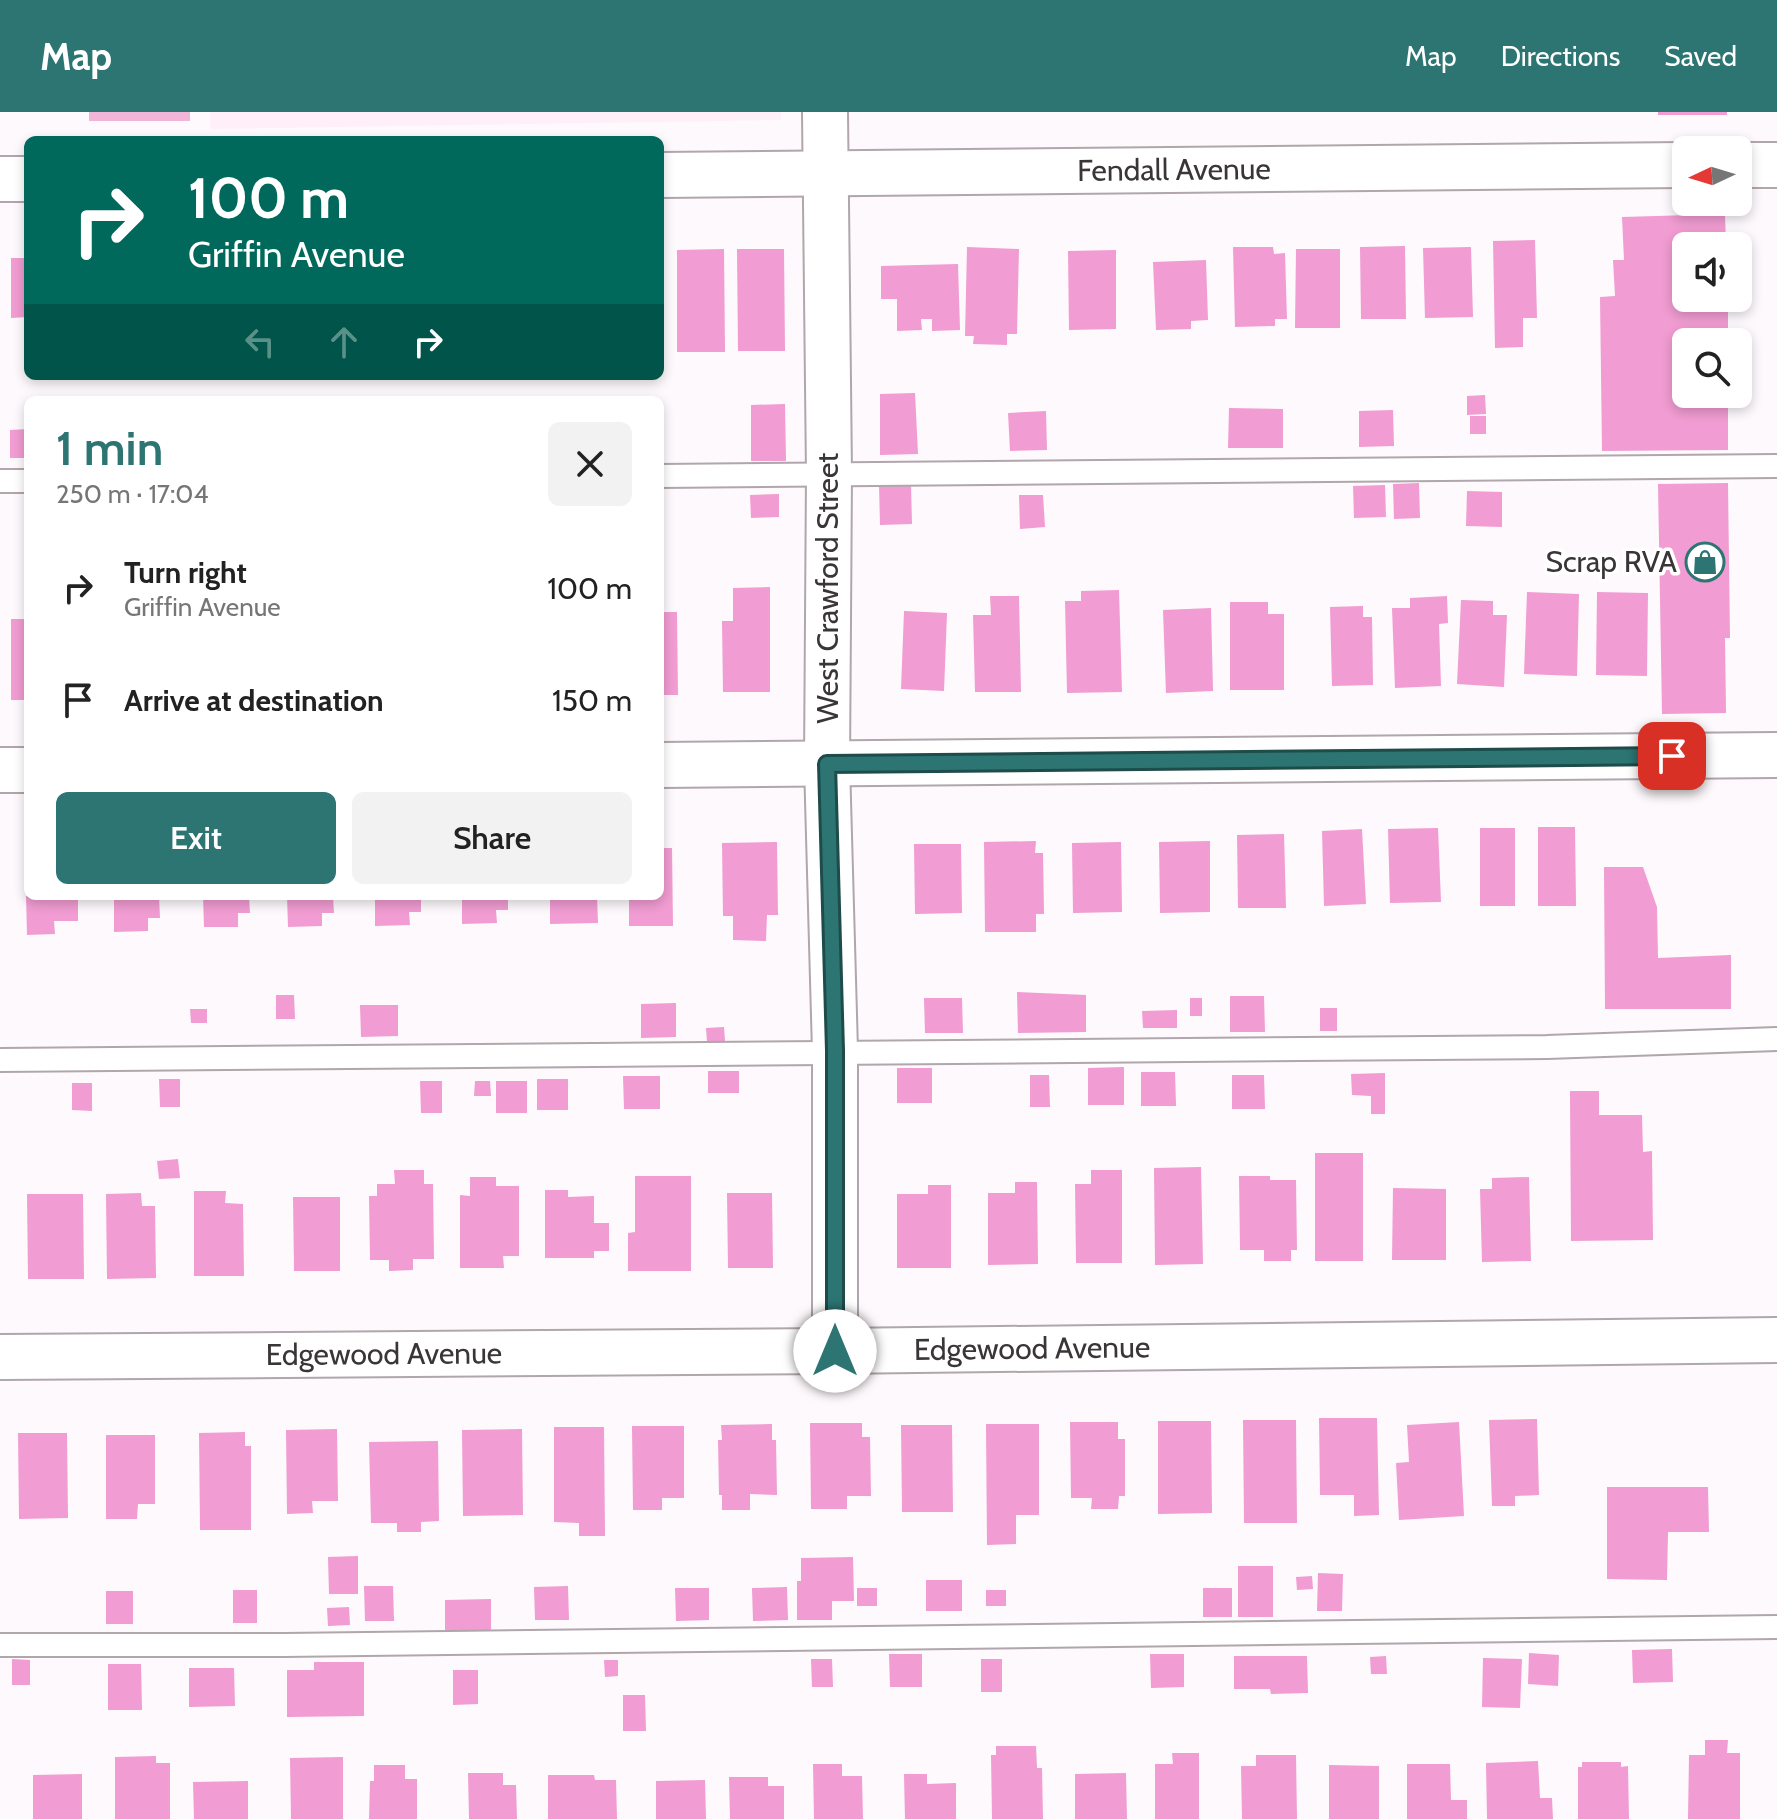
<!DOCTYPE html>
<html lang="en">
<head>
<meta charset="utf-8">
<style>
  :root { --surface:#fff; --page:#f2f2f2; --text:#222; --muted:#767676; --accent:#2c7573 }
  body { margin:0; font-family:Cabin,sans-serif; background:var(--page); color:var(--text); height:100vh; display:flex; flex-direction:column; font-size:30px; white-space:nowrap }
  * { box-sizing:border-box; margin:0 }
  p { font-size:26px; color:var(--muted) }
  .icon { flex:none; width:44px; height:44px; fill:none; stroke:currentColor; stroke-width:2; stroke-linecap:round; stroke-linejoin:round }
  .map { position:relative; flex:1; overflow:hidden }
  .details { position:absolute; left:24px; top:284px; width:640px; height:504px; display:flex; flex-direction:column; background:var(--surface); border-radius:12px; box-shadow:0 4px 12px #0003 }
  .details>* { flex:none }
  .banner { position:absolute; left:24px; top:24px; width:640px; height:244px; border-radius:12px; box-shadow:0 4px 12px #0003; background:#00695c; color:#fff; overflow:hidden }
  .needle { width:52px; rotate:266deg }
  .tools { position:absolute; left:1672px; top:24px; display:grid; gap:16px }
  .tools a { display:grid; place-items:center; width:80px; height:80px; border-radius:12px; background:var(--surface); box-shadow:0 4px 12px #0003; font-size:40px }
  .pin { position:absolute; display:grid; place-items:center; width:68px; height:68px; color:#fff; margin:-34px; border-radius:16px; box-shadow:0 4px 12px #0006 }
  .me { position:absolute; width:88px; margin:-44px; rotate:0deg; stroke-linejoin:round; filter:drop-shadow(0 0 6px #0008) }
  .turn { display:flex; align-items:center; gap:28px; height:168px; padding:0 32px; font-size:36px }
  .turn .icon { width:104px; height:104px; stroke-width:2.5 }
  .turn b { display:block; font-size:56px; line-height:68px }
  .lanes { display:flex; align-items:center; height:76px; padding:0 32px; background:#0003; justify-content:center; gap:40px; direction:ltr }
  .lanes .off { opacity:.35 }
  .round { display:grid; place-items:center; flex:none; width:84px; height:84px; border-radius:12px; background:var(--page) }
  .overview { display:flex; align-items:center; justify-content:space-between; height:136px; padding:0 32px }
  h1 { font-size:48px; font-weight:600; line-height:60px; color:var(--accent) }
  .primary-button { display:flex; gap:16px; margin-top:auto; padding:16px 32px }
  .primary-button a { flex:1; height:92px; border-radius:12px; background:var(--accent); color:#fff; font-size:32px; font-weight:600; line-height:92px; text-align:center }
  .primary-button a+a { background:var(--page); color:var(--text) }
  ul { padding:0; list-style:none }
  li { display:flex; align-items:center; gap:24px; height:112px; padding:0 32px }
  li div { flex:1 }
  li b { display:block; font-size:30px }
  li em { font-style:normal }
  header { display:flex; align-items:center; gap:48px; box-sizing:border-box; height:112px; padding:0 40px; background:var(--accent); color:#fff }
  header strong { font-size:38px }
  nav { display:flex; gap:44px; margin-inline-start:auto; font-size:28px }
  .map>svg:first-child { display:block }
  .built { fill:#feeff8 }
  .green { fill:#f1b5da }
  .building { fill:#f19cd2 }
  .lines { fill:none; stroke-linecap:round; stroke-linejoin:round }
  .lane-casing { stroke:#b0a6ac; stroke-width:26 }
  .street-casing { stroke:#b0a6ac; stroke-width:48 }
  .lane { stroke:#fff; stroke-width:22 }
  .street { stroke:#fff; stroke-width:44 }
  .route-casing { stroke:#1d4c4b; stroke-width:20 }
  .route { stroke:#2c7573; stroke-width:14 }
  .labels { text-anchor:middle; stroke-width:7; stroke-linejoin:round; paint-order:stroke }
  .street-label { font-size:30px; fill:#3a3638; stroke:#fff }
  .poi-label { font-size:30px; fill:#3a3638; stroke:#fff; text-anchor:end }
</style>
</head>
<body>
<header>
<strong>Map</strong>
<nav><a>Map</a><a>Directions</a><a>Saved</a></nav>
</header>
<div class="map">
<svg width="1777" height="1707" viewBox="0 0 1777 1707">
  <rect width="100%" height="100%" fill="#fef9fc"/>
  <polygon class="built" points="210,0 781,0 781,8 210,17"/>
  <rect class="green" x="89" y="0" width="101" height="9"/>
  <g class="building">
    <rect x="1658" y="0" width="69" height="3"/>
    <polygon points="1725,102 1726,134 1686,134 1686,186 1728,186 1728,230 1686,230 1686,282 1728,282 1728,338 1602,339 1600,185 1615,184 1613,148 1624,148 1622,105"/>
    <polygon points="1535,128 1537,206 1523,206 1523,235 1495,236 1493,129"/>
    <polygon points="1405,134 1406,207 1361,207 1360,135"/>
    <polygon points="967,135 1019,137 1017,222 1007,222 1007,233 973,232 974,224 965,224"/>
    <polygon points="1233,135 1273,135 1274,142 1285,141 1287,207 1275,207 1275,214 1235,215"/>
    <polygon points="1471,135 1473,205 1425,206 1423,136"/>
    <polygon points="724,137 725,240 677,240 677,138"/>
    <polygon points="737,137 784,137 785,239 738,239"/>
    <polygon points="1296,137 1340,137 1340,216 1295,216"/>
    <polygon points="660,138 663,138 664,237 660,237"/>
    <polygon points="1116,138 1116,217 1069,218 1068,139"/>
    <polygon points="11,146 28,146 28,205 11,206"/>
    <polygon points="1206,148 1208,208 1191,209 1191,217 1156,218 1153,150"/>
    <polygon points="958,152 960,218 932,219 932,207 921,207 922,218 897,219 897,187 881,187 881,154"/>
    <polygon points="915,281 918,342 880,343 880,282"/>
    <polygon points="1485,283 1486,302 1467,303 1467,284"/>
    <polygon points="785,292 786,349 751,349 751,293"/>
    <polygon points="1229,296 1283,297 1283,336 1228,336"/>
    <polygon points="1393,298 1394,334 1359,335 1359,299"/>
    <polygon points="1046,299 1047,338 1010,339 1008,301"/>
    <rect x="1470" y="304" width="16" height="18"/>
    <polygon points="28,317 28,346 10,346 10,318"/>
    <polygon points="1419,371 1420,406 1394,407 1393,372"/>
    <polygon points="1728,371 1730,526 1725,526 1726,601 1662,602 1658,372"/>
    <polygon points="911,372 912,412 880,413 879,373"/>
    <polygon points="1385,373 1386,405 1354,406 1353,374"/>
    <polygon points="1467,379 1502,380 1502,415 1466,414"/>
    <polygon points="779,382 779,405 751,406 750,383"/>
    <polygon points="1019,383 1043,383 1045,415 1020,417"/>
    <polygon points="770,475 770,580 723,580 722,509 733,509 733,476"/>
    <polygon points="1119,478 1122,580 1067,581 1065,489 1081,489 1081,479"/>
    <polygon points="1527,480 1579,482 1577,564 1524,562"/>
    <polygon points="1597,480 1648,481 1647,564 1596,563"/>
    <polygon points="990,484 1019,484 1021,580 975,580 973,503 991,503"/>
    <polygon points="1447,484 1448,511 1439,512 1441,574 1395,576 1392,496 1410,496 1410,486"/>
    <polygon points="1461,488 1493,489 1493,503 1507,503 1504,575 1457,572"/>
    <polygon points="1230,490 1268,490 1268,502 1284,502 1284,578 1230,578"/>
    <polygon points="1363,494 1363,505 1372,505 1373,573 1332,574 1330,495"/>
    <polygon points="1211,496 1213,579 1166,581 1163,498"/>
    <polygon points="904,499 947,501 944,579 901,577"/>
    <polygon points="660,500 677,500 678,583 660,583"/>
    <rect x="11" y="507" width="17" height="81"/>
    <polygon points="1538,715 1575,715 1576,794 1538,794"/>
    <polygon points="1438,716 1441,790 1390,791 1388,717"/>
    <rect x="1480" y="716" width="35" height="78"/>
    <polygon points="1362,717 1366,792 1324,794 1322,719"/>
    <polygon points="1284,722 1286,796 1238,796 1237,723"/>
    <polygon points="1036,729 1035,741 1043,741 1044,802 1036,802 1036,820 985,820 984,730"/>
    <polygon points="1210,729 1210,800 1160,801 1159,730"/>
    <polygon points="777,730 778,803 767,803 766,829 733,828 733,804 723,804 722,731"/>
    <polygon points="1121,730 1122,800 1073,801 1072,731"/>
    <polygon points="914,732 961,732 962,801 915,802"/>
    <polygon points="660,736 672,736 673,814 629,814 629,784 660,784"/>
    <polygon points="1604,755 1643,755 1657,795 1658,846 1731,843 1731,897 1605,897"/>
    <polygon points="26,784 78,784 78,809 54,809 55,822 27,823"/>
    <polygon points="114,784 159,784 160,806 148,806 148,819 114,820"/>
    <polygon points="203,784 249,784 250,801 238,801 238,815 204,815"/>
    <polygon points="287,784 333,784 334,801 322,801 322,814 288,815"/>
    <polygon points="375,784 421,784 421,800 409,800 410,813 375,814"/>
    <polygon points="462,784 508,784 508,798 496,798 497,811 462,812"/>
    <polygon points="550,784 597,784 598,811 550,812"/>
    <polygon points="1017,880 1086,883 1086,920 1018,921"/>
    <polygon points="276,883 294,883 295,907 276,907"/>
    <polygon points="1230,884 1264,884 1265,920 1230,920"/>
    <polygon points="924,886 962,886 963,921 925,921"/>
    <rect x="1190" y="886" width="12" height="18"/>
    <polygon points="676,891 676,925 641,926 641,892"/>
    <polygon points="360,893 398,893 398,924 361,925"/>
    <rect x="1320" y="896" width="17" height="23"/>
    <polygon points="190,897 207,897 207,911 191,911"/>
    <polygon points="1177,898 1177,916 1143,916 1142,899"/>
    <polygon points="724,915 725,929 707,930 706,916"/>
    <polygon points="1124,955 1124,993 1088,993 1088,956"/>
    <rect x="897" y="956" width="35" height="35"/>
    <rect x="708" y="959" width="31" height="22"/>
    <polygon points="1141,960 1175,960 1176,994 1141,994"/>
    <polygon points="1385,961 1385,1002 1371,1002 1371,984 1352,983 1351,962"/>
    <polygon points="1030,963 1049,963 1050,995 1030,995"/>
    <polygon points="1232,963 1264,963 1265,997 1232,997"/>
    <polygon points="623,964 660,964 660,997 624,997"/>
    <polygon points="159,967 180,967 180,995 160,995"/>
    <rect x="537" y="967" width="31" height="31"/>
    <polygon points="420,969 442,969 442,1001 421,1001"/>
    <polygon points="475,969 490,969 491,984 474,984"/>
    <rect x="496" y="969" width="31" height="32"/>
    <polygon points="72,971 92,971 92,999 72,998"/>
    <polygon points="1570,979 1599,979 1599,1003 1642,1003 1643,1040 1652,1039 1653,1128 1571,1129"/>
    <rect x="1315" y="1041" width="48" height="108"/>
    <polygon points="178,1047 180,1066 159,1067 157,1049"/>
    <polygon points="1201,1055 1203,1152 1155,1153 1154,1056"/>
    <polygon points="394,1058 424,1058 424,1072 433,1072 434,1147 413,1147 413,1158 389,1159 389,1148 370,1148 369,1084 377,1084 377,1072 395,1072"/>
    <polygon points="1091,1058 1122,1058 1122,1151 1076,1151 1075,1072 1091,1072"/>
    <polygon points="635,1064 691,1064 691,1159 628,1159 628,1121 635,1120"/>
    <polygon points="1239,1064 1270,1064 1270,1068 1296,1068 1297,1138 1291,1138 1291,1149 1264,1149 1264,1138 1240,1138"/>
    <polygon points="470,1065 496,1065 496,1074 519,1074 519,1144 503,1144 504,1156 460,1156 460,1083 470,1084"/>
    <polygon points="1529,1065 1531,1149 1482,1150 1480,1077 1492,1077 1492,1066"/>
    <polygon points="1015,1070 1037,1070 1038,1152 988,1153 988,1081 1015,1081"/>
    <polygon points="928,1073 951,1073 951,1156 897,1156 897,1082 928,1082"/>
    <polygon points="1393,1076 1446,1077 1446,1148 1392,1148"/>
    <polygon points="545,1078 568,1078 568,1085 594,1084 594,1111 609,1111 609,1139 594,1139 594,1146 545,1146"/>
    <polygon points="194,1079 226,1079 225,1091 243,1092 244,1164 194,1164"/>
    <polygon points="141,1081 142,1094 155,1094 156,1166 107,1167 106,1082"/>
    <polygon points="727,1081 772,1081 773,1156 728,1156"/>
    <polygon points="27,1082 83,1082 84,1167 28,1167"/>
    <polygon points="293,1085 340,1085 340,1159 294,1159"/>
    <polygon points="1319,1306 1377,1306 1379,1403 1354,1404 1354,1383 1320,1383"/>
    <polygon points="1537,1307 1539,1383 1515,1384 1515,1394 1492,1394 1489,1308"/>
    <polygon points="1243,1308 1296,1308 1297,1411 1244,1411"/>
    <polygon points="1158,1309 1211,1309 1212,1401 1158,1402"/>
    <polygon points="1070,1310 1118,1310 1118,1327 1125,1327 1125,1384 1119,1384 1118,1397 1091,1397 1092,1386 1071,1386"/>
    <polygon points="1459,1310 1464,1404 1399,1408 1396,1351 1409,1350 1407,1313"/>
    <polygon points="810,1311 862,1311 862,1325 870,1325 871,1384 847,1384 847,1397 811,1397"/>
    <polygon points="772,1312 772,1328 776,1328 777,1383 750,1382 750,1398 722,1398 722,1383 719,1383 718,1328 722,1328 721,1313"/>
    <polygon points="986,1312 1039,1312 1039,1403 1016,1403 1016,1432 987,1433"/>
    <polygon points="901,1313 952,1313 953,1400 902,1400"/>
    <polygon points="632,1314 684,1314 684,1386 662,1386 662,1398 633,1398"/>
    <polygon points="554,1315 604,1315 605,1424 579,1424 579,1411 554,1410"/>
    <polygon points="337,1317 338,1389 312,1389 313,1401 287,1402 286,1318"/>
    <polygon points="522,1317 523,1403 463,1404 462,1318"/>
    <polygon points="245,1320 245,1334 251,1334 251,1418 200,1418 199,1321"/>
    <polygon points="18,1321 67,1321 68,1406 19,1407"/>
    <polygon points="106,1323 155,1323 155,1392 138,1392 137,1407 106,1407"/>
    <polygon points="438,1329 439,1409 421,1410 421,1420 397,1420 397,1411 371,1411 369,1330"/>
    <polygon points="1607,1375 1708,1375 1709,1420 1668,1420 1667,1468 1607,1467"/>
    <polygon points="358,1444 358,1482 329,1482 328,1445"/>
    <polygon points="853,1445 854,1489 832,1489 832,1508 797,1508 797,1469 801,1469 801,1446"/>
    <rect x="1238" y="1454" width="35" height="51"/>
    <polygon points="1318,1461 1343,1462 1342,1499 1317,1499"/>
    <polygon points="1312,1464 1313,1477 1297,1478 1296,1465"/>
    <rect x="926" y="1468" width="36" height="31"/>
    <polygon points="364,1474 393,1474 394,1509 365,1509"/>
    <polygon points="568,1474 569,1508 535,1508 534,1475"/>
    <polygon points="787,1475 788,1508 753,1509 752,1476"/>
    <polygon points="675,1476 709,1476 709,1508 676,1509"/>
    <rect x="857" y="1476" width="20" height="18"/>
    <rect x="1203" y="1476" width="29" height="29"/>
    <rect x="233" y="1478" width="24" height="33"/>
    <rect x="986" y="1478" width="20" height="16"/>
    <rect x="106" y="1479" width="27" height="33"/>
    <polygon points="491,1487 491,1518 445,1518 445,1488"/>
    <polygon points="349,1495 350,1513 328,1514 327,1496"/>
    <polygon points="1672,1537 1673,1570 1633,1571 1632,1538"/>
    <polygon points="1529,1541 1559,1543 1558,1574 1528,1572"/>
    <polygon points="889,1542 922,1542 922,1575 890,1575"/>
    <polygon points="1150,1542 1184,1542 1184,1575 1151,1576"/>
    <polygon points="1234,1544 1307,1544 1308,1581 1271,1582 1270,1577 1234,1577"/>
    <polygon points="1386,1544 1387,1562 1371,1562 1370,1545"/>
    <polygon points="1483,1546 1522,1547 1520,1596 1482,1595"/>
    <polygon points="12,1547 30,1548 30,1573 12,1573"/>
    <polygon points="811,1547 832,1547 833,1575 812,1575"/>
    <rect x="981" y="1547" width="21" height="33"/>
    <polygon points="604,1548 618,1548 618,1564 605,1565"/>
    <polygon points="314,1550 364,1550 364,1604 287,1605 287,1558 314,1558"/>
    <polygon points="108,1552 141,1552 142,1598 108,1598"/>
    <polygon points="189,1556 234,1556 235,1594 189,1595"/>
    <polygon points="453,1558 478,1558 478,1592 453,1593"/>
    <polygon points="623,1583 645,1583 646,1619 623,1619"/>
    <polygon points="1705,1628 1728,1628 1727,1641 1740,1641 1740,1707 1688,1707 1689,1643 1705,1643"/>
    <polygon points="996,1634 1036,1634 1037,1656 1042,1656 1043,1707 992,1707 991,1643 996,1643"/>
    <polygon points="1172,1641 1199,1641 1199,1707 1155,1707 1155,1652 1173,1652"/>
    <polygon points="1256,1643 1296,1643 1297,1707 1242,1707 1241,1654 1256,1654"/>
    <polygon points="156,1644 156,1651 170,1651 170,1707 115,1707 115,1645"/>
    <polygon points="343,1645 343,1707 291,1707 290,1646"/>
    <polygon points="1538,1649 1540,1686 1552,1686 1553,1707 1487,1707 1486,1651"/>
    <polygon points="1582,1650 1621,1650 1621,1655 1628,1654 1629,1707 1578,1707 1578,1655 1582,1655"/>
    <polygon points="813,1652 842,1652 842,1664 862,1664 863,1707 814,1707"/>
    <polygon points="1407,1652 1450,1652 1451,1688 1467,1688 1467,1707 1407,1707"/>
    <polygon points="374,1653 405,1653 405,1667 417,1667 417,1707 369,1707 370,1669 374,1669"/>
    <polygon points="1329,1653 1379,1654 1379,1707 1329,1707"/>
    <polygon points="468,1661 503,1661 503,1673 516,1673 517,1707 469,1707"/>
    <polygon points="1126,1661 1127,1707 1075,1707 1075,1662"/>
    <polygon points="82,1662 82,1707 33,1707 33,1663"/>
    <polygon points="904,1662 927,1662 927,1672 956,1671 956,1707 905,1707"/>
    <polygon points="548,1663 594,1663 595,1668 616,1668 617,1707 548,1707"/>
    <polygon points="729,1665 768,1665 768,1674 784,1674 784,1707 730,1707"/>
    <polygon points="705,1668 706,1707 656,1707 656,1669"/>
    <polygon points="248,1669 248,1707 194,1707 193,1670"/>
  </g>
  <g class="lines">
    <g class="lane-casing">
      <g id="lane">
        <polyline points="660,364 1777,354"/>
        <polyline points="0,369 28,369"/>
        <polyline points="0,948 1547,935 1777,927"/>
        <polyline points="0,1533 284,1533 1777,1515"/>
      </g>
    </g>
    <g class="street-casing">
      <g id="street">
        <polyline points="825,0 829,362 827,652 835,939 835,1239"/>
        <polyline points="1738,53 1777,53"/>
        <path id="s1" d="M660,63l1026,-10"/>
        <polyline points="0,67 28,67"/>
        <polyline points="660,653 1777,643"/>
        <polyline points="0,658 28,658"/>
        <path id="s2" d="M0,1245l835,-6 942,-11"/>
      </g>
    </g>
    <use href="#lane" class="lane"/>
    <use href="#street" class="street"/>
  </g>
  <g class="lines">
    <g class="route-casing">
      <polyline id="route" points="835,1239 835,939 827,652 1672,644"/>
    </g>
    <use href="#route" class="route"/>
  </g>
  <defs>
    <g id="shop-ring" transform="scale(2)"><circle r="9.5" fill="#fff" stroke="#2c7573" stroke-width="1.5"/><path d="M-5-2.5h2.3a2.7 3.5 0 0 1 5.4 0H5L5.5 6h-11ZM-1.5-2.5h3a1.5 2.3 0 0 0-3 0Z" fill="#2c7573"/></g>
  </defs>
  <g fill-rule="evenodd">
    <use href="#shop-ring" x="1705" y="450"/>
  </g>
  <g class="labels">
    <g class="street-label">
      <text dy="10" stroke="none"><textPath href="#s1" startOffset="514">Fendall Avenue</textPath></text>
      <text transform="translate(828 476) rotate(-90)" y="10">West Crawford Street</text>
      <text dy="10" stroke="none"><textPath href="#s2" startOffset="1032">Edgewood Avenue</textPath></text>
      <text dy="10" stroke="none"><textPath href="#s2" startOffset="384">Edgewood Avenue</textPath></text>
    </g>
    <g class="poi-label">
      <text x="1677" y="460">Scrap RVA</text>
    </g>
  </g>
</svg>
<div class="tools">
<a><svg class="needle" viewBox="-14 -14 28 28"><path d="M0-13l5 13h-10z" fill="#e53935"/><path d="M0 13l5-13h-10z" fill="#767676"/></svg></a>
<a><svg class="icon" aria-label="sound" viewBox="0 0 24 24"><path d="M4 9h4l5-4v14l-5-4H4zM17 9q2 3 0 6"/></svg></a>
<a><svg class="icon" aria-label="search" viewBox="0 0 24 24"><circle cx="10" cy="10" r="6"/><path d="M15 15l6 6"/></svg></a>
</div>
<div class="pin" style="left:1672px;top:644px;background:#d93025"><svg class="icon" aria-label="arrive" viewBox="0 0 24 24"><path d="M6 21V4h12l-3 4 3 4H6"/></svg></div>
<svg class="me" style="left:835px;top:1239px" viewBox="-20 -20 40 40"><circle r="19" fill="#fff"/><path d="M0-13L10 11 0 6-10 11z" fill="#2c7573"/></svg>
<div class="banner">
<div class="turn"><svg class="icon" aria-label="right" viewBox="0 0 24 24"><path d="M7 20v-9h11M14 6l5 5-5 5"/></svg><div><b>100 m</b>Griffin Avenue</div></div>
<div class="lanes"><svg class="icon off" aria-label="left" viewBox="0 0 24 24"><path d="M17 20v-9H6M10 6l-5 5 5 5"/></svg><svg class="icon off" aria-label="ahead" viewBox="0 0 24 24"><path d="M12 20V5M6 11l6-6 6 6"/></svg><svg class="icon" aria-label="right" viewBox="0 0 24 24"><path d="M7 20v-9h11M14 6l5 5-5 5"/></svg></div>
</div>
<section class="details">
<div class="overview"><div><h1>1 min</h1><p>250 m · 17:04</p></div><a class="round"><svg class="icon" aria-label="close" viewBox="0 0 24 24"><path d="M6 6l12 12M18 6L6 18"/></svg></a></div>
<ul>
<li><svg class="icon" aria-label="right" viewBox="0 0 24 24"><path d="M7 20v-9h11M14 6l5 5-5 5"/></svg><div><b>Turn right</b><p>Griffin Avenue</p></div><em>100 m</em></li>
<li><svg class="icon" aria-label="arrive" viewBox="0 0 24 24"><path d="M6 21V4h12l-3 4 3 4H6"/></svg><div><b>Arrive at destination</b></div><em>150 m</em></li>
</ul>
<div class="primary-button"><a>Exit</a><a>Share</a></div>
</section>
</div>
</body>
</html>
